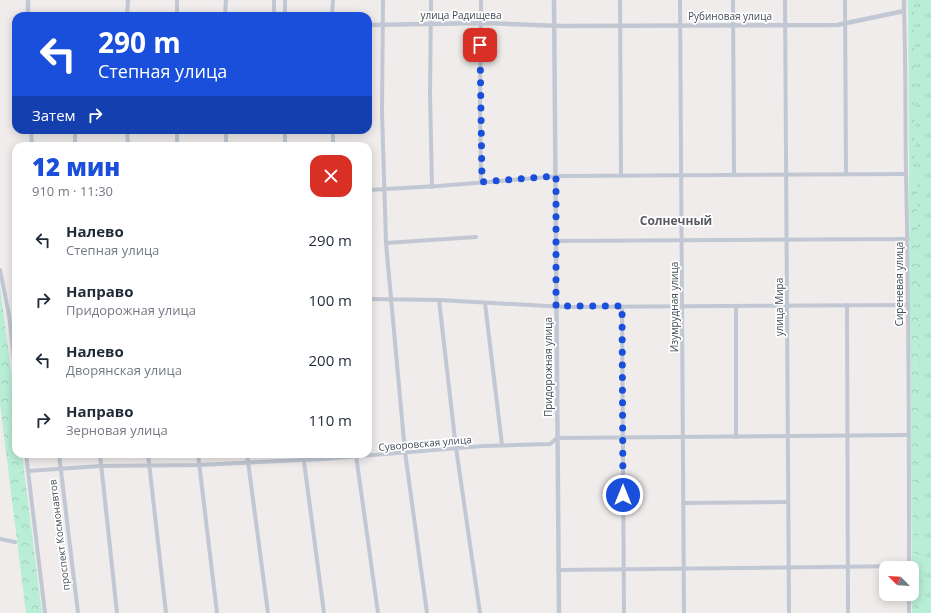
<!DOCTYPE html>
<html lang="ru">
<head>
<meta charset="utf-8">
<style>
  :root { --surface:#fff; --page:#f2f2f3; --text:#1f2937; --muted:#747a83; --accent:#194fdb }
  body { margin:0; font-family:"Open Sans",sans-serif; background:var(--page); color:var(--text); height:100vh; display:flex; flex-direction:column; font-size:15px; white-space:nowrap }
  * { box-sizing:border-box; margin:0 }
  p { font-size:13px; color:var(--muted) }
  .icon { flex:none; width:22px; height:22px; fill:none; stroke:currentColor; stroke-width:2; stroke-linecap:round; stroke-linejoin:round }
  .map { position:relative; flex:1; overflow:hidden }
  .details { position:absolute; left:12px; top:142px; width:360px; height:316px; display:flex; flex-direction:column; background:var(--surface); border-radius:12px; box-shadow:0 2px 10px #0003 }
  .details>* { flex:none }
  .banner { position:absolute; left:12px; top:12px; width:360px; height:122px; border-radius:12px; box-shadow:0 2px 10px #0003; background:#194fdb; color:#fff; overflow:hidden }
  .needle { width:26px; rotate:294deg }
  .controls { position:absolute; left:879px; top:561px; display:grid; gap:8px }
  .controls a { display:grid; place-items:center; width:40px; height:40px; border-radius:8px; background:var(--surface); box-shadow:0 2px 10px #0003; font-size:20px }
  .pin { position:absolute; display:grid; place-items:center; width:34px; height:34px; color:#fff; margin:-17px; border-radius:8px; box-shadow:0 2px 6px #0006 }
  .me { position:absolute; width:44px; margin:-22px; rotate:0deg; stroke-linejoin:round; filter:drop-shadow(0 0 3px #0008) }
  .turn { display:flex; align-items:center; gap:14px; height:84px; padding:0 20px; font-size:18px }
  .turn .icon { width:52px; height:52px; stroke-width:2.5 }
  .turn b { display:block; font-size:28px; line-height:34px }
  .then { display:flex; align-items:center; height:38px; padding:0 20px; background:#0003; gap:8px; font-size:15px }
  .round { display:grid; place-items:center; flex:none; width:42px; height:42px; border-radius:12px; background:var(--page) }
  .head { display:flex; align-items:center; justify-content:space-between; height:68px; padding:0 20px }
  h1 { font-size:24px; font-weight:800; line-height:30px; color:var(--accent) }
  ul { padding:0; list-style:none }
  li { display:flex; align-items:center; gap:12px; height:60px; padding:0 20px }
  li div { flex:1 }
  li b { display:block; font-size:15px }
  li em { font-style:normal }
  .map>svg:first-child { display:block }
  .grass { fill:url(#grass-tufts) }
  .forest { fill:url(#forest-crowns) }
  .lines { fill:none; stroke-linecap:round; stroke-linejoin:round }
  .minor { stroke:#c2c8d3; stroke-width:4 }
  .tertiary { stroke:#c2c8d3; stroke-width:4.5 }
  .route { stroke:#194fdb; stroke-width:7; stroke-dasharray:0 12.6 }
  .labels { text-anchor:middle; stroke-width:3.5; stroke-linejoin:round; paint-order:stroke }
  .street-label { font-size:10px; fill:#444c59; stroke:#fff }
  .quarter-label { font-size:12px; font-weight:bold; fill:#595b61; stroke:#fff }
</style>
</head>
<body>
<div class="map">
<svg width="931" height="613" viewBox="0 0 931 613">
  <defs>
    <pattern id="grass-tufts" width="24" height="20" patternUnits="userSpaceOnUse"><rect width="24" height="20" fill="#b9eed6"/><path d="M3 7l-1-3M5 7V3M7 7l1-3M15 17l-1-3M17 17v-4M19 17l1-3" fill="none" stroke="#a0ceba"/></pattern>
    <pattern id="forest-crowns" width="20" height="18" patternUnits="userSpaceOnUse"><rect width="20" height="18" fill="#b9eed6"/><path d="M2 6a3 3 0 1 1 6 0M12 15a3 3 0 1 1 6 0" fill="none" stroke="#a0ceba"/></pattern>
  </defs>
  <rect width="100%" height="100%" fill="#efeceb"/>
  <polygon class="grass" points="908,0 931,0 931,613 912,613"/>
  <g class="forest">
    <polygon points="909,0 914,0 915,159 910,159"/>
    <polygon points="909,179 917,179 918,295 911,296"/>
    <polygon points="0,286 16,410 16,454 22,454 42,613 26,613 0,404"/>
    <polygon points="911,308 919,309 922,613 914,613"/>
  </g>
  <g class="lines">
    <g class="minor">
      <polyline points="383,0 382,112 386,243 476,237"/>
      <polyline points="431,0 430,94 432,187"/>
      <polyline points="481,0 480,104 481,182"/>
      <polyline points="620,0 621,175"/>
      <polyline points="680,0 684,613"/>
      <polyline points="733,0 734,175"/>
      <polyline points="785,0 789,613"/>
      <polyline points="845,0 846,173"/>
      <path d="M904,11c2,54 1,109 2,163 3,131 3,263 3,394"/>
      <polyline points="127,16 128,0"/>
      <polyline points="177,16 177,0"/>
      <polyline points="225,16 226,0"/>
      <polyline points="274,16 274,0"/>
      <polyline points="285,16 285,0"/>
      <polyline points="332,16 333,0"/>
      <polyline points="31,130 32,146"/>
      <polyline points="127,130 128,146"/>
      <polyline points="177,130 177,146"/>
      <polyline points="226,130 226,146"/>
      <polyline points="285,130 285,146"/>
      <polyline points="333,130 333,146"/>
      <polyline points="75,146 75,130"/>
      <polyline points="368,190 438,186 561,176 906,174"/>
      <polyline points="556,241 908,239"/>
      <polyline points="386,243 405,452 427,613"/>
      <polyline points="0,270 9,315 16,376"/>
      <polyline points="368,299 439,300 566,307 907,305"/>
      <polyline points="439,300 456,448 480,613"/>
      <polyline points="485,303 502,445"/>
      <polyline points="847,305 848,613"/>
      <polyline points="622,307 624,613"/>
      <polyline points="736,437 736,306"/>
      <polyline points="26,454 45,613"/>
      <polyline points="59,454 78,613"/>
      <polyline points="100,454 117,613"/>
      <polyline points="148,454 166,613"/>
      <polyline points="198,454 217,613"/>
      <polyline points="247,454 268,613"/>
      <polyline points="303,454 324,613"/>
      <polyline points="356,455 378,613"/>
      <polyline points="28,471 101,466 199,465 324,459 483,446 550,444 557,438 909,435"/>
      <polyline points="683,503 788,502"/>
      <polyline points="0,539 15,542"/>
      <polyline points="558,570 909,566"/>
      <polyline points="909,594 909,613"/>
    </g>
    <g class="tertiary">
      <polyline points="28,0 28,16"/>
      <polyline points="554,0 559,613"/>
      <polyline points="368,25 486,23 561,26 837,25 904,11 904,0"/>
    </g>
  </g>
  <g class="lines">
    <polyline class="route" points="480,45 482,182 556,176 556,306 622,306 623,495"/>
  </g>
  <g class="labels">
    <g class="street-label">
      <text x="461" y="19">улица Радищева</text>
      <text x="730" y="20">Рубиновая улица</text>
      <text transform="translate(899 284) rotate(-90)" y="4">Сиреневая улица</text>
      <text transform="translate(674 307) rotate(-90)" y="4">Изумрудная улица</text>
      <text transform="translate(779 307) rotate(-90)" y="4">улица Мира</text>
      <text transform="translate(548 367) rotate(-90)" y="4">Придорожная улица</text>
      <text transform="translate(425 443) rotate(-5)" y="4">Суворовская улица</text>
      <text transform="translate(59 535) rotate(-97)" y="4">проспект Космонавтов</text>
    </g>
    <g class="quarter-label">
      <text x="676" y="225">Солнечный</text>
    </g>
  </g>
</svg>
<div class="controls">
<a><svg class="needle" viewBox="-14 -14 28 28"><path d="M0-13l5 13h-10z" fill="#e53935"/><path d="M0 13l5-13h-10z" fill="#747a83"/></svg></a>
</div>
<div class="pin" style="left:480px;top:45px;background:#d93025"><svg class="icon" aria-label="arrive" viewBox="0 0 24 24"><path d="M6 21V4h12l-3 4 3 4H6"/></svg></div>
<svg class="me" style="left:623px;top:495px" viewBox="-20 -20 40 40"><circle r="17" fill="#194fdb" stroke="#fff" stroke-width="3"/><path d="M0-11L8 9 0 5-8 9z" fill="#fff"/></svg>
<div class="banner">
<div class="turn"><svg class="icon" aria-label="left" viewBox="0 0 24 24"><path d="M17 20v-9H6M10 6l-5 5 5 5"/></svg><div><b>290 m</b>Степная улица</div></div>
<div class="then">Затем<svg class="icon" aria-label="right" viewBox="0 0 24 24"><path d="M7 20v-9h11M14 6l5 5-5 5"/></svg></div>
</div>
<section class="details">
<div class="head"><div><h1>12 мин</h1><p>910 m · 11:30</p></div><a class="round" style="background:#d93025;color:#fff"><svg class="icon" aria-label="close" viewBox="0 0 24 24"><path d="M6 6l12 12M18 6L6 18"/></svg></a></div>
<ul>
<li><svg class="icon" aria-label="left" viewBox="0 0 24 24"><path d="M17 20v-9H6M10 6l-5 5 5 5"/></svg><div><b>Налево</b><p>Степная улица</p></div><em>290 m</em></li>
<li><svg class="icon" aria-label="right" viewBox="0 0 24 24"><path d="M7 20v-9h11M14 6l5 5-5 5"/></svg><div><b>Направо</b><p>Придорожная улица</p></div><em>100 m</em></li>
<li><svg class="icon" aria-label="left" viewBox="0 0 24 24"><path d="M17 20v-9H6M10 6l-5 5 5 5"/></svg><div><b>Налево</b><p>Дворянская улица</p></div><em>200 m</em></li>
<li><svg class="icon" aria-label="right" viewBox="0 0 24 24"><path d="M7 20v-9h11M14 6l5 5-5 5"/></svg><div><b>Направо</b><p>Зерновая улица</p></div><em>110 m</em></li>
</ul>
</section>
</div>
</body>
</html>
